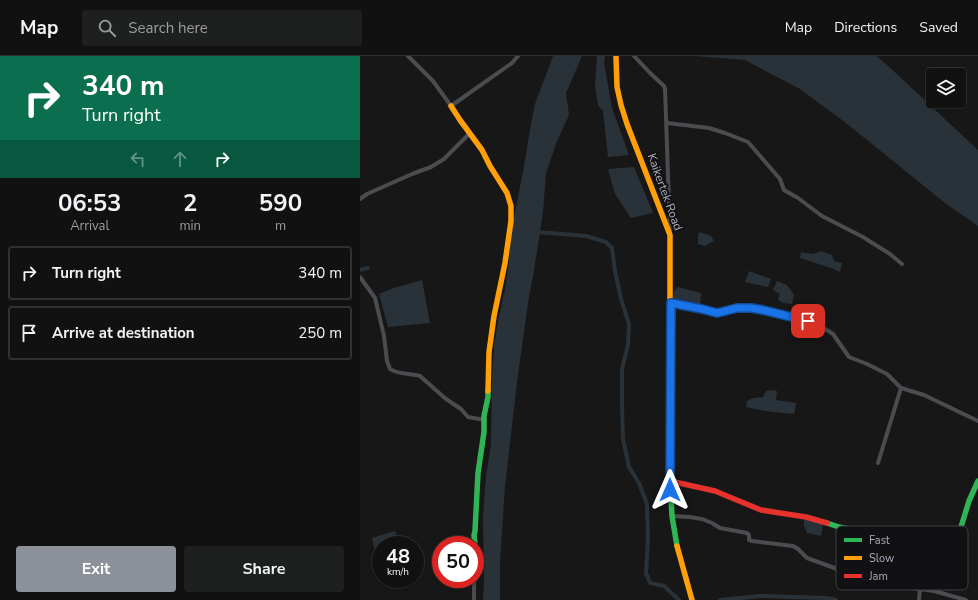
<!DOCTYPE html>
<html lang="en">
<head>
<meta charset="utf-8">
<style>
  :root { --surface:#111; --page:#1e1f1f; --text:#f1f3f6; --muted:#9c9d9f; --line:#303131; --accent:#8c9099 }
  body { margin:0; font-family:"Nunito Sans",sans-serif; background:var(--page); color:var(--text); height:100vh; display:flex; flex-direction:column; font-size:15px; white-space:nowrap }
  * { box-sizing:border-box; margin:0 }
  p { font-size:13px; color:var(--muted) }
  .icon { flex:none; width:22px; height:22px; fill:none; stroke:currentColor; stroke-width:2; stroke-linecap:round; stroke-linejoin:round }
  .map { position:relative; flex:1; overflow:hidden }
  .sheet { display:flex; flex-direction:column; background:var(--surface); width:360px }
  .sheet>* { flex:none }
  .guide { background:#0b6e4f; color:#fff; overflow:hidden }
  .controls { position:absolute; left:566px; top:12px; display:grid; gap:8px }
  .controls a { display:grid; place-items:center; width:40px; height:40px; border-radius:4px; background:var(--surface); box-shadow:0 1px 3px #0004,0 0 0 1px var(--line); font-size:20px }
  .speed { position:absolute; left:12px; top:480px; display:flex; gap:8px; font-size:20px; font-weight:700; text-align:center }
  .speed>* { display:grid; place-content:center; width:52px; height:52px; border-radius:50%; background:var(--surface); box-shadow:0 1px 3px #0004,0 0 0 1px var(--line); line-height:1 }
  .speed small { font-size:10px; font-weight:400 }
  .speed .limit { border:6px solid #d22; background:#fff; color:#111 }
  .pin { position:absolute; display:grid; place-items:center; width:34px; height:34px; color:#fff; margin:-17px; border-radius:8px; box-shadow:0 2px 6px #0006 }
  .me { position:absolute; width:44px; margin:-22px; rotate:0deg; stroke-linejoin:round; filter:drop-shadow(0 0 3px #0008) }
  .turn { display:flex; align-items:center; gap:14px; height:84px; padding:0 16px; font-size:18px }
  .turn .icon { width:52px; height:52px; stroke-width:2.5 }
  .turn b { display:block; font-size:28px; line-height:34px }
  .lanes { display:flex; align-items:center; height:38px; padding:0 16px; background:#0003; justify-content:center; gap:20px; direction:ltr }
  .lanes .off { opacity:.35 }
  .eta { display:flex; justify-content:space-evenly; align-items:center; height:68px; text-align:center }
  .eta b { font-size:24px; font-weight:700; line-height:28px }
  .primary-button { display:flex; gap:8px; margin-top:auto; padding:8px 16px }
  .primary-button a { flex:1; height:46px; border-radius:4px; background:var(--accent); color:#fff; font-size:16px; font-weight:700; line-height:46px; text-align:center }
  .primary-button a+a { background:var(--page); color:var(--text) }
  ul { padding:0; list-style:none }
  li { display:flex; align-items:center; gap:12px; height:54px; margin:0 8px 6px; padding:0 8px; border:2px solid var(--line); border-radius:4px }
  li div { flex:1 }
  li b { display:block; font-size:15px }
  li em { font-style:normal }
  header { display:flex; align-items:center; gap:24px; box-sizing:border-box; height:56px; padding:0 20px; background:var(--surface); border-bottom:1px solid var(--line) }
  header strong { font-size:19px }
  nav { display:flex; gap:22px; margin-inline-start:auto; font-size:14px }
  .search { width:280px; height:36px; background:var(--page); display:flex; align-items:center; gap:10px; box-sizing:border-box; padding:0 14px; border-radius:4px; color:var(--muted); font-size:15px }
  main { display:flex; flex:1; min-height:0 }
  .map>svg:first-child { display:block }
  .water { fill:#2a3239 }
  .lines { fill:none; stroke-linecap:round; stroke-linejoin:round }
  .canal { stroke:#2a3239; stroke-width:4 }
  .street { stroke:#4b4c50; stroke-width:4 }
  .fast { stroke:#30b455; stroke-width:5.5 }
  .slow { stroke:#ff9f0a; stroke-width:5.5 }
  .jam { stroke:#e5322d; stroke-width:5.5 }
  .route-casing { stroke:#114b97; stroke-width:10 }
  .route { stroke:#1a73e8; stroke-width:7 }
  .labels { text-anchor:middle; stroke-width:4; stroke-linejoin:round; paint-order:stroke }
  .street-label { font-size:12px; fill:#a8adb8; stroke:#111113 }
  .key { fill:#111113; stroke:#3e4045; stroke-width:1 }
  .key-label { font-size:11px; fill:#a8adb8 }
</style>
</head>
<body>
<header>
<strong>Map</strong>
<div class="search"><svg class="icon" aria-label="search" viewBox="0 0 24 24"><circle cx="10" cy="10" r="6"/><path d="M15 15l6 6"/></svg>Search here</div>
<nav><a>Map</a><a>Directions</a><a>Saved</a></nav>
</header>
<main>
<section class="sheet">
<div class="guide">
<div class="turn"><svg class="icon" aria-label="right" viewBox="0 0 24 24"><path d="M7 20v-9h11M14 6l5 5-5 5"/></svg><div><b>340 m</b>Turn right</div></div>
<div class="lanes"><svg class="icon off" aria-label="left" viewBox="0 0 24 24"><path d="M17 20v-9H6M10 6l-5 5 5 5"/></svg><svg class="icon off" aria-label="ahead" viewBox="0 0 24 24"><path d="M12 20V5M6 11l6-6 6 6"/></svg><svg class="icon" aria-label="right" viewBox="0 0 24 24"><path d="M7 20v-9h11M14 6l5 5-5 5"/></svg></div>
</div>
<div class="eta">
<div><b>06:53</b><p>Arrival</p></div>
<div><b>2</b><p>min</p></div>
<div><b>590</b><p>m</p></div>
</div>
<ul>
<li><svg class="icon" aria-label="right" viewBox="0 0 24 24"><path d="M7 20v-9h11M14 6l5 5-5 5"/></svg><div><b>Turn right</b></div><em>340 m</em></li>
<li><svg class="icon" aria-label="arrive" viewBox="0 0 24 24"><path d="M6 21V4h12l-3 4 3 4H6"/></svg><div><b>Arrive at destination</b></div><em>250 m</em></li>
</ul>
<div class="primary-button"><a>Exit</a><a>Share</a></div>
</section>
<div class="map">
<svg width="618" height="544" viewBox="0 0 618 544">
  <rect width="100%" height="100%" fill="#171717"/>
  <g class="water">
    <polygon points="193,0 222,0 206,37 209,59 197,85 186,117 183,156 173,221 169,240 157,326 145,431 140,505 140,544 123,544 124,528 123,460 126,420 131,388 132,323 134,290 138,265 145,233 149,206 151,176 163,116 171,68 175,48"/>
    <polygon points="237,0 245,0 244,7 252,52 269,99 248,101 243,55 238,49 235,30"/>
    <polygon points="335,0 516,0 525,7 618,94 618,170 585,147 486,67 440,33 385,4"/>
    <polygon points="274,111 293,157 271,162 255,138 248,113"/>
    <polygon points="339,176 351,180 354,185 345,190 338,188 338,180"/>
    <polygon points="461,195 472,199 474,205 482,207 480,216 474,213 440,202 441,196 453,198"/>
    <polygon points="389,215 411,223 408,231 385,226"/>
    <polygon points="62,224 70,267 28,271 19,238 34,232"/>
    <polygon points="417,225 427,229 434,239 432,248 423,247 418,244 420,238 413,234"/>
    <path d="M318,231l23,6 -1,12c-9,-3 -18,-3 -27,-7l1,-7z"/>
    <path d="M411,334l6,1 -1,9 20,3 -1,7 -1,4c-16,-1 -32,-3 -48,-7l1,-6 6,-3 10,-1 3,-6z"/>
    <polygon points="446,463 463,468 461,480 447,477 444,470 444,464"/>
    <polygon points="35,475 39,489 21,489 21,509 18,510 12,482"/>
  </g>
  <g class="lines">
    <g class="canal">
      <polyline points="174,176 190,177 226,180 246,186 252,192 255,215 261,243 269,268 268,289 262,313 262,349 263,383 269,411 279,427 287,448 288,483 286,517 290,527 304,530 319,544"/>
      <polyline points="0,214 8,212"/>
      <polyline points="360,544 400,540 467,542 476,544"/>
    </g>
    <g class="street">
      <polyline points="48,0 73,25 91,50 152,7 158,0"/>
      <polyline points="274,0 290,17 304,30 305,33 310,177"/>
      <polyline points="307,67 349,72 365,77 388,86 420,123 424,134 438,142 462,160 503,181 530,198 542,208"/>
      <polyline points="0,143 7,138 52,118 71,111 84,103 110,77"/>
      <path d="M0,221l15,21 9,38 3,25 3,8c8,6 21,4 30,7l26,23 15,10 7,8 17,3"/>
      <polyline points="311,247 342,253 357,257 377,252 391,252 403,254 437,262 459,269 473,278 489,301 507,308 527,318 541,332 564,339 618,365"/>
      <polyline points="518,407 541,332"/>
      <polyline points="312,460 330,461 342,463 352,467 360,472 387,477 389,479 389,484 392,485 433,490 438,493 447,502 491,518 530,530 560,533"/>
      <polyline points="114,544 114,523"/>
      <polyline points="559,544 560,533 574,535 606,544"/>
    </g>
    <g class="fast">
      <polyline points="310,286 311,443 312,460 317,490"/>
      <polyline points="467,467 479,471 536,482 541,486 547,495 590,512 593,511 595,508 601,471 609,445 618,425"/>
      <polyline points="115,513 116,501 114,479 115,475 118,417 124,376 124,360 128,341 128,335"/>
    </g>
    <g class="slow">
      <polyline points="256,0 257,31 261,49 267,68 310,179 310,286"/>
      <polyline points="91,50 100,64 122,94 130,110 147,137 151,150 151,165 145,207 134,260 129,296 128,335"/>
      <polyline points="317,490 332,544"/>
    </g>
    <polyline class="jam" points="310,425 355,435 401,454 446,461 467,467"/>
  </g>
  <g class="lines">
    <g class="route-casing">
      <polyline id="route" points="310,434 311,247 342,253 357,257 377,252 391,252 403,254 448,265"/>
    </g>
    <use href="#route" class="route"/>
  </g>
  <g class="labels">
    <g class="street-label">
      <text transform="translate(305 136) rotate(70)" y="4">Kaikertek Road</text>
    </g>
  </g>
  <rect x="476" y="470" width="132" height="64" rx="6" class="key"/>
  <rect x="484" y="482" width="18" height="4" fill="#30b455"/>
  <rect x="484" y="500" width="18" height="4" fill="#ff9f0a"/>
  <rect x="484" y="518" width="18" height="4" fill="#e5322d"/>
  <g class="key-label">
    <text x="509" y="488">Fast</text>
    <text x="509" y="506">Slow</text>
    <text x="509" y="524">Jam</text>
  </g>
</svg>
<div class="controls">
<a><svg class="icon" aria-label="layers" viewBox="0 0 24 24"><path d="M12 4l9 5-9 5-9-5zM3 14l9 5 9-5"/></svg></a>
</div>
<div class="speed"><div>48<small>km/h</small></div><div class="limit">50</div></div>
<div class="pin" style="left:448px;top:265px;background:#d93025"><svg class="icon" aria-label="arrive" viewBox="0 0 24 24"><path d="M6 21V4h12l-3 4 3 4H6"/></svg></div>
<svg class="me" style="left:310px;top:434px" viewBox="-20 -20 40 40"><path d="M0-17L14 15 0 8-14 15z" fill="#1a73e8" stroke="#fff" stroke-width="4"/></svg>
</div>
</main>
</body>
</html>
